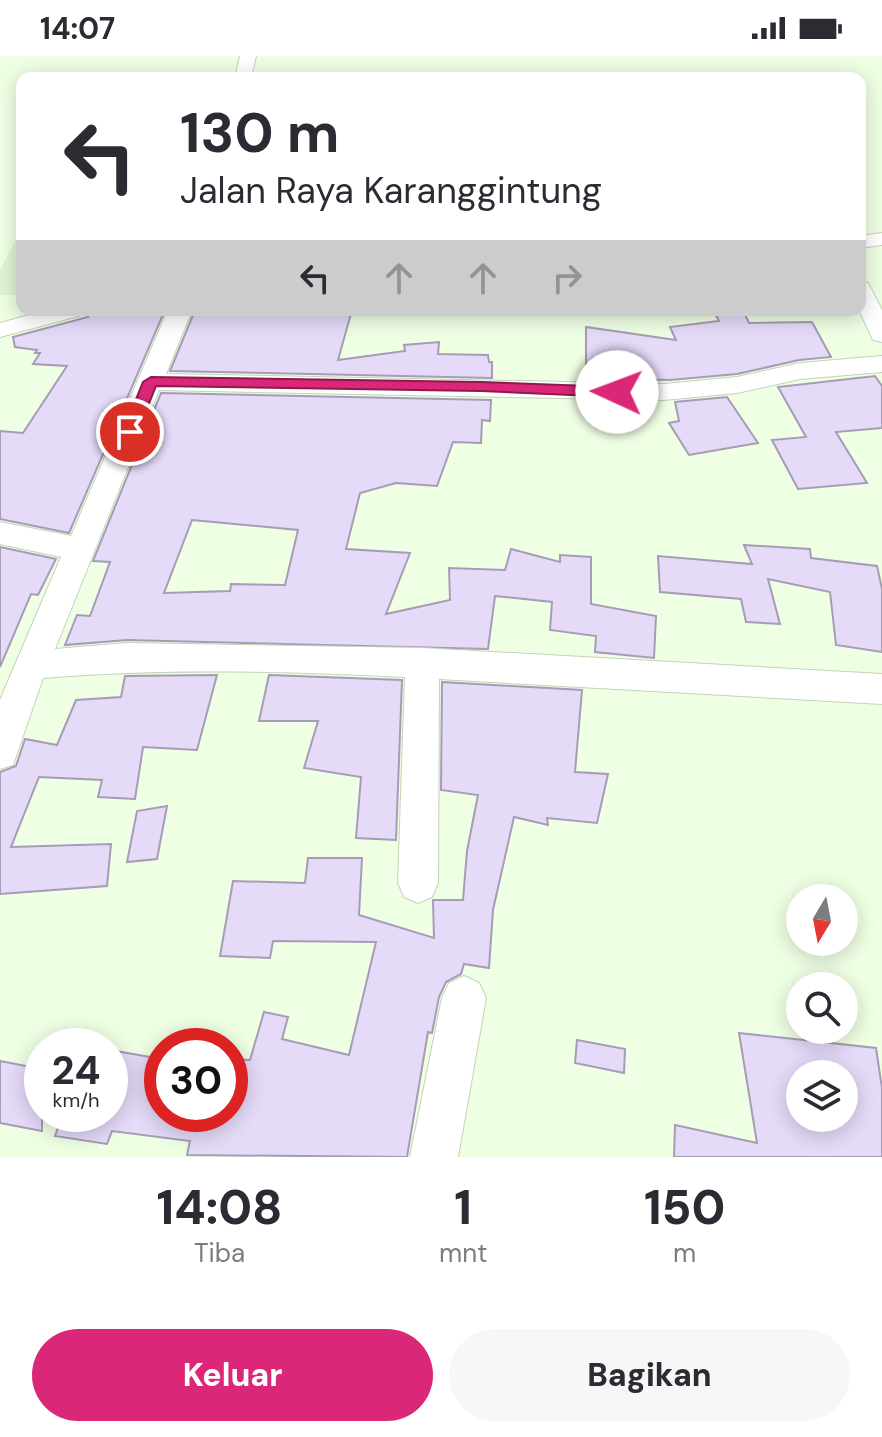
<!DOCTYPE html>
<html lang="id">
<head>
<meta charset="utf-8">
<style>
  :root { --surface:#fff; --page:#f7f7f7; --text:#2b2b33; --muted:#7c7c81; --accent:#db2777 }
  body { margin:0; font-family:"DM Sans",sans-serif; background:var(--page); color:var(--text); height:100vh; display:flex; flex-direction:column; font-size:30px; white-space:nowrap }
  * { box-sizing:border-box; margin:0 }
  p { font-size:26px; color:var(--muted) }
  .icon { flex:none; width:44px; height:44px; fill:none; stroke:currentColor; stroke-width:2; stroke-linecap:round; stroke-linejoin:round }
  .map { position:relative; height:1101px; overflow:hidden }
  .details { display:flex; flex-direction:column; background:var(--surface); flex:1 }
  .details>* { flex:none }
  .top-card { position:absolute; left:16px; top:16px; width:850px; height:244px; border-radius:16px; box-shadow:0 4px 20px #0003; background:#fff; color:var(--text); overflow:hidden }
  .needle { width:52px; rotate:190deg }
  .controls { position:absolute; left:786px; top:828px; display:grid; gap:16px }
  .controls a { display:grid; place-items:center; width:72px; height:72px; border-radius:50%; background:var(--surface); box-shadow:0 4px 20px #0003; font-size:40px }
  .speed { position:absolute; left:24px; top:972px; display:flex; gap:16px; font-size:40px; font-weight:700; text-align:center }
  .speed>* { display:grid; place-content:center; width:104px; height:104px; border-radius:50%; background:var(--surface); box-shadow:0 4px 20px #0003; line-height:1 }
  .speed small { font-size:20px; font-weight:400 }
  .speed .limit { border:12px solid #d22; background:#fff; color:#111 }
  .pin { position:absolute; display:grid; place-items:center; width:68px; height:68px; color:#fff; margin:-34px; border:4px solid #fff; border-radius:50%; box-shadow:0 2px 8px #0007 }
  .me { position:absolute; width:88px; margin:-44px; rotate:272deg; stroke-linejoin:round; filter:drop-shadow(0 0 6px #0008) }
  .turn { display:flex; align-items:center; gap:28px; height:168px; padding:0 32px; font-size:36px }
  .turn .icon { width:104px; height:104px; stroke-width:2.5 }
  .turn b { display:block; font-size:56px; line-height:68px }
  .lanes { display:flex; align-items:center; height:76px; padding:0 32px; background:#0003; justify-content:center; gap:40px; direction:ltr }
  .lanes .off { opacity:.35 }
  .eta { display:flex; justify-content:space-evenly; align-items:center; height:136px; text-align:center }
  .eta b { font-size:48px; font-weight:800; line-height:56px }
  .button { display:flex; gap:16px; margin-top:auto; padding:16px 32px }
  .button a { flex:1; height:92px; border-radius:48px; background:var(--accent); color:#fff; font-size:32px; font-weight:800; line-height:92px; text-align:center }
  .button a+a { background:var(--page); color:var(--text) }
  .status { display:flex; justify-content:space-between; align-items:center; height:56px; padding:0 40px; background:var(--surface); direction:ltr }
  .status svg { height:22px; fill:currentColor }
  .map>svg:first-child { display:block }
  .built { fill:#e0f4d3 }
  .building { fill:#e5daf8; stroke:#a69cb6; stroke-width:2; fill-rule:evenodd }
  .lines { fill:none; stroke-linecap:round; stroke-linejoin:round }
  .minor-casing { stroke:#c3d3b8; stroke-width:2 }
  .minor { fill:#fff; fill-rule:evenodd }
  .route { fill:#db2777; stroke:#8e194d; stroke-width:2 }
</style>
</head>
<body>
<div class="status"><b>14:07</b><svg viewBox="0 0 49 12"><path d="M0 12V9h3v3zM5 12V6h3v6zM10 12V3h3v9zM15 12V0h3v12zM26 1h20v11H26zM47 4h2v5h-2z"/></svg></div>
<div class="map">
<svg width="882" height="1101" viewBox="0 0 882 1101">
  <rect width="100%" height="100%" fill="#efffe4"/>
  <polygon class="built" points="22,172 22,239 0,239 0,214"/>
  <g class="building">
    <polygon points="116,254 165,254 69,477 0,463 0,375 23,377 67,310 33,308 40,297 35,297 37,294 15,291 13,281 88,261 89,258 115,257"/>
    <polygon points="195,254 352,254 338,304 405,295 404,289 439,286 438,298 488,299 489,306 492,306 492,322 170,315"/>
    <polygon points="713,254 743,254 749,267 812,266 831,301 799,304 737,318 670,324 586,322 586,271 676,284 670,271 719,265"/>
    <polygon points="875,320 882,330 882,372 836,376 867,427 798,433 772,384 806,381 778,331"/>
    <path d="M161,337l330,7 -1,21 -8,-1 -1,23 -28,-1 -16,44 -41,-3 -36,10 -14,56 64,4 -24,61 64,-14 -1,-32 56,2 6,-21 49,13v-7l31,2v47l65,12 -2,42 -59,-6 1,-16 -46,-6 2,-28 -57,-6 -7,53 -361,-9 -62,5 12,-30 13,1 20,-54 -17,-1zM192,464l106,10 -13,55 -54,-1 -1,7 -66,2z"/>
    <polygon points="727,341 758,387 689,399 669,367 679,365 675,346"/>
    <polygon points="744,489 810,493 811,502 877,510 882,533 882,596 836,589 830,536 768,523 780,568 746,566 741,543 660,536 658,500 752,508"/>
    <polygon points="0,491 56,503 38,539 31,538 0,611"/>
    <polygon points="217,619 197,694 143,691 135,743 98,741 102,724 39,721 11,791 111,788 107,830 0,838 0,716 16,710 25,683 57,689 76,644 121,641 125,620"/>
    <polygon points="269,619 402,624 396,784 356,782 361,721 304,712 318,665 259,665"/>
    <polygon points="442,626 582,634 575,716 608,718 597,767 547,762 548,769 514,761 493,854 489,912 464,908 461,918 446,926 439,941 432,977 428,976 407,1101 187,1099 190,1085 112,1075 107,1088 55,1080 63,1058 110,1058 110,994 162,1003 162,1058 230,1058 230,1003 250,1004 264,956 288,961 282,983 349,999 376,886 273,885 270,902 220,900 233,825 305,827 308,802 362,802 359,859 434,882 433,844 463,844 467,795 478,739 441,734"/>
    <polygon points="167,750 157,803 127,806 137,755"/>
    <path d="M739,977l137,15 6,40v69h-208l1,-32 82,18zM800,1018h44v44h-44z"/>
    <polygon points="577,984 625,993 624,1017 575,1007"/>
    <polygon points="0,1005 42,1013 42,1075 0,1067"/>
  </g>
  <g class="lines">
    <g class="minor-casing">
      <g id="minor">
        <polygon points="240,0 256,0 251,22 235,22"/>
        <polygon points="882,177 882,189 860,192 860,180"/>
        <polygon points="860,225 868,227 882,254 882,286 873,284 859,254"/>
        <polygon points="47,254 86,254 82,259 0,281 0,267"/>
        <path d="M168,254h24l-26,64 498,10 73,-7 63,-14 82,-7v16l-82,7 -63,14 -73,7 -505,-10 -104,259 72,-6 295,5 460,26v30l-443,-25 -1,204 -6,14 -14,6 -14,-6 -6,-14 7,-206c-121,-6 -242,-9 -362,1l-30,87 -13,4v-69l61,-143 -61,-13v-22l71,14z"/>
        <polygon points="464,920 479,927 486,942 458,1101 410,1101 442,942 449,927"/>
      </g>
    </g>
    <use href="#minor" class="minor"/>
  </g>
  <polygon class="route" points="151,321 481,326 617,331 625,336 617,341 481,335 156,330 136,380 125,380 123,376 143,326"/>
</svg>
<div class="controls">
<a><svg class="needle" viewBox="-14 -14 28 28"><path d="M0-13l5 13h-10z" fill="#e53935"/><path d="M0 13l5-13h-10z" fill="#7c7c81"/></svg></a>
<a><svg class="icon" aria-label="search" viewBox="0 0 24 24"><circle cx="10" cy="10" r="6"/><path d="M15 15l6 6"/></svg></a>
<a><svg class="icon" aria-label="layers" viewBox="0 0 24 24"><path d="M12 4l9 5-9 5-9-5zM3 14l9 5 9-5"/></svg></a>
</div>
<div class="speed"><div>24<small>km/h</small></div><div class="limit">30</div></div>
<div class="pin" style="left:130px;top:376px;background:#d93025"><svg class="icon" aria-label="arrive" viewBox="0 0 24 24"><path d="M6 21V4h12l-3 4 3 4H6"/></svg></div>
<svg class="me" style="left:617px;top:336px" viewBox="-20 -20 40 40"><circle r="19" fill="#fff"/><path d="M0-13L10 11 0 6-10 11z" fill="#db2777"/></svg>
<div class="top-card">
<div class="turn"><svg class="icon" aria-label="left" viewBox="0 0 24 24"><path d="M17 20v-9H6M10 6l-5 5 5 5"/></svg><div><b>130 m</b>Jalan Raya Karanggintung</div></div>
<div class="lanes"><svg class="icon" aria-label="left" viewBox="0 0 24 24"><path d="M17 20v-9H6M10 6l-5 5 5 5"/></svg><svg class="icon off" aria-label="ahead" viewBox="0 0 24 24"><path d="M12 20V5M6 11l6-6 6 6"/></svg><svg class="icon off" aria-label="ahead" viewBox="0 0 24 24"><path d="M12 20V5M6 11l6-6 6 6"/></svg><svg class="icon off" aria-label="right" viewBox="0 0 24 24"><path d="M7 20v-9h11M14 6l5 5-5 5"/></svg></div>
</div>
</div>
<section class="details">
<div class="eta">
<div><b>14:08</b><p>Tiba</p></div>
<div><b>1</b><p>mnt</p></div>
<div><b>150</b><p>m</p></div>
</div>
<div class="button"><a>Keluar</a><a>Bagikan</a></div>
</section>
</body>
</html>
